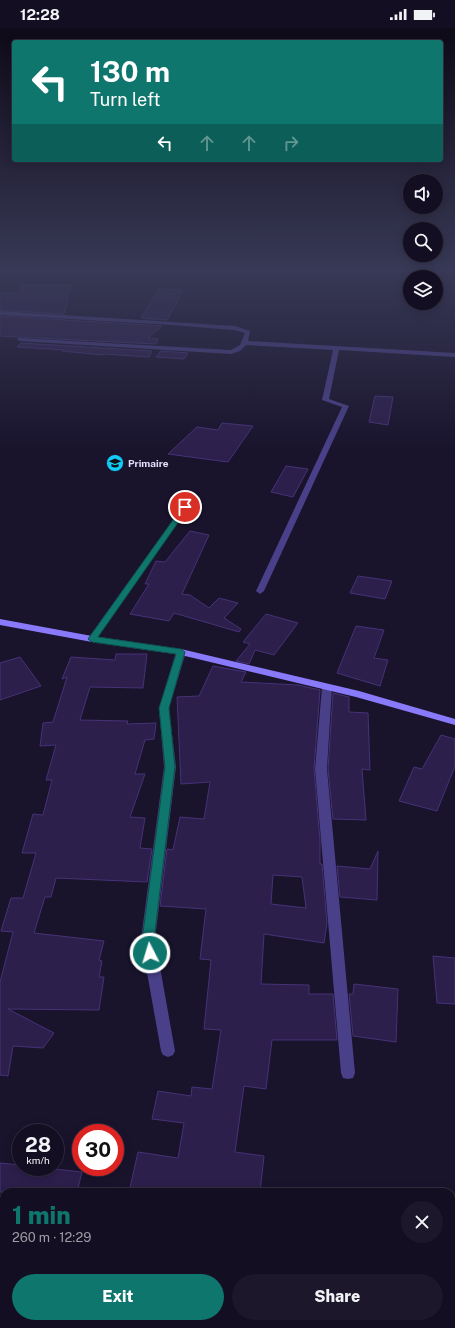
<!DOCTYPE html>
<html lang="en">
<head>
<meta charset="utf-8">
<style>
  :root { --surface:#130e21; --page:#1c172a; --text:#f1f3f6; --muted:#9d9ca5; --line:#322e3f; --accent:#0f766e }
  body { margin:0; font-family:"Public Sans",sans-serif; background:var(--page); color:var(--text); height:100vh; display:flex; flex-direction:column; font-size:15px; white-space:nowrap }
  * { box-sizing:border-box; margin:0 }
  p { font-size:13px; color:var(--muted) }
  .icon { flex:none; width:22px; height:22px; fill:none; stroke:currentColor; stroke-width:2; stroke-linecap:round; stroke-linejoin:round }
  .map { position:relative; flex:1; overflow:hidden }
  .panel { position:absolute; left:0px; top:1160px; width:455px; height:140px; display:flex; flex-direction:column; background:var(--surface); border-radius:12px 12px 0 0; box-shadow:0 2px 10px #0003,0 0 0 1px var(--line) }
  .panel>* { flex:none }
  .top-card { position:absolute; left:12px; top:12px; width:431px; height:122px; border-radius:4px; box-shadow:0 2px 10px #0003,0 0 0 1px var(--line); background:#0f766e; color:#fff; overflow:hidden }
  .fabs { position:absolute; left:403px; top:146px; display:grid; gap:8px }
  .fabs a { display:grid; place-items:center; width:40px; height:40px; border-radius:50%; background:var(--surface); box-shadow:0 2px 10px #0003,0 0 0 1px var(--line); font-size:20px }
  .speed { position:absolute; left:12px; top:1096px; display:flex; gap:8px; font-size:20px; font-weight:700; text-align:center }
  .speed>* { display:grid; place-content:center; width:52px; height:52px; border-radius:50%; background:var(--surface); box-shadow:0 2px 10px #0003,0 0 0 1px var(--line); line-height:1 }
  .speed small { font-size:10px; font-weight:400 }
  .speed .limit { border:6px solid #d22; background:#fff; color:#111 }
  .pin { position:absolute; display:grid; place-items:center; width:34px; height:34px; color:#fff; margin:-17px; border:2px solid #fff; border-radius:50%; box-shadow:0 1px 4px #0007 }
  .me { position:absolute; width:44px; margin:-22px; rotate:355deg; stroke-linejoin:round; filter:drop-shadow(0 0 3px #0008) }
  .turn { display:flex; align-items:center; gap:14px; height:84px; padding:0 12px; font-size:18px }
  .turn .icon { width:52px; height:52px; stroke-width:2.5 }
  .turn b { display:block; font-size:28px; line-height:34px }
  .lanes { display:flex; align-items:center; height:38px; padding:0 12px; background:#0003; justify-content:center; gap:20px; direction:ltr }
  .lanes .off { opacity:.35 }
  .round { display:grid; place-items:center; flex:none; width:42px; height:42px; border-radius:21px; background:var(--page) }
  .overview { display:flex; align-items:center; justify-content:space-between; height:68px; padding:0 12px }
  h1 { font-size:24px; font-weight:800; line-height:30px; color:var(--accent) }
  .button { display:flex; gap:8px; margin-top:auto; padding:8px 12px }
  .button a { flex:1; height:46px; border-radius:24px; background:var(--accent); color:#fff; font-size:16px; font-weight:800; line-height:46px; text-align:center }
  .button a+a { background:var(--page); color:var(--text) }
  .status { display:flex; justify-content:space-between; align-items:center; height:28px; padding:0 20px; background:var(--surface); direction:ltr }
  .status svg { height:11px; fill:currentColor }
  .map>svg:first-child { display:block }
  .building { fill:#2c1f4c; stroke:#463277; fill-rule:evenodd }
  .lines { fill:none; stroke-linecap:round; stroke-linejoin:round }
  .lane { fill:#494089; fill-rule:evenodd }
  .street { fill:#494089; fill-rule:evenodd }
  .secondary { fill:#887afa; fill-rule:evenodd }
  .route { fill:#0f766e; stroke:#0a4d48 }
  .labels { text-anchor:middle; stroke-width:4; stroke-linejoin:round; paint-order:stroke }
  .far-poi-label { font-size:10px; font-weight:bold; fill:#e5dffe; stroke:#19132c; text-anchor:start }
</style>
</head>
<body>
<div class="status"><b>12:28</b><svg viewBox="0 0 49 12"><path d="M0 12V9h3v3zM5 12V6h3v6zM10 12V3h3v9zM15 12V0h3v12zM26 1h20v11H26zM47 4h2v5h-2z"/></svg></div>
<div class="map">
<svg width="455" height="1300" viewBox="0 0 455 1300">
  <rect width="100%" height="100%" fill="#19132c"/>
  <g class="building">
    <polygon points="22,257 71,257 64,286 0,282 0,265 18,265"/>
    <polygon points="159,261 183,262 167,292 141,290"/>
    <polygon points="0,288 162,298 148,310 158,311 156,316 17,309 0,308"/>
    <polygon points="21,315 152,323 149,329 104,326 103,327 62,323 64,322 17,319"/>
    <polygon points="161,323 188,325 184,331 156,329"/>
    <polygon points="375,368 393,369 388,397 369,394"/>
    <polygon points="222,395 253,398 228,434 168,426 197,399 218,402"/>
    <polygon points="286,438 308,441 293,469 271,464"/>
    <polygon points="190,503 209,507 182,566 190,567 209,580 219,570 238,575 224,590 241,601 239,604 174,585 169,593 130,586 149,556 145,556 156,533 165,534"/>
    <polygon points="358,548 392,553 385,571 350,565"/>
    <polygon points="266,586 298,595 274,627 255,622 249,636 236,633 250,616 243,614"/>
    <polygon points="356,598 384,602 374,630 388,632 380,658 337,645"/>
    <polygon points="116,626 147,626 143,660 90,659 80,692 128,693 127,696 156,695 154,711 145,712 135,746 145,746 130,789 145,790 140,820 152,821 147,854 56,850 51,869 45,869 34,905 104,913 99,932 102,933 99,949 104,949 99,982 8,981 54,1005 43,1020 13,1018 8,1048 0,1047 0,954 13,904 1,903 11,870 23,870 36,825 22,825 33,786 43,787 52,752 46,752 56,717 40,718 43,695 53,694 67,649 62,651 71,629 115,632"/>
    <polygon points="20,629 41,658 0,672 0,635"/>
    <path d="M213,638l33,6 -5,10 57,3 22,5 -6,79 6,71v24h2l5,59 -3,20 -60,-9 -3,50 48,1v9h24l4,46h-65l-6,49 -22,-3 -9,66 29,4 -4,36h-131l9,-40 40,6 6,-35 -32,-4 6,-28 33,5 1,-9 20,2 9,-59 -17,-1 7,-69 -11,-1 6,-50 -46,-3 7,-57 6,1 7,-33 24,2 6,-37 -29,2 -4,-87 22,-1zM273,847l29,2 4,31 -35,-4z"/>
    <polygon points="333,665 349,669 349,684 368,685 370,742 362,741 366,792 333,791 328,741"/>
    <polygon points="441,707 455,711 455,738 437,783 399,773 414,739 422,741"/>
    <polygon points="378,823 377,872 340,869 337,838 370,841"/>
    <polygon points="433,928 455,930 455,976 437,975"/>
    <polygon points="354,956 398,961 396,1014 353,1008 349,966 353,966"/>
    <polygon points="0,1135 21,1137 21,1139 36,1139 82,1144 77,1164 0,1164"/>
  </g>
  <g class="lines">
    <polygon class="lane" points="185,477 188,479 95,613 89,613 88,611 89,609 183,478"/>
    <g class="street">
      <polygon points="0,243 4,243 0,246"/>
      <polygon points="0,283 235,298 250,303 248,313 455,325 455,329 339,322 329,371 349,378 264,563 260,566 256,563 342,379 322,372 333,322 246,317 240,323 231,326 20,313 17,311 18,310 231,322 240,317 245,305 234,302 172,297 0,287"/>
      <polygon points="181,621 186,624 169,680 176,739 155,911 175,1023 173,1027 168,1029 163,1027 161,1023 141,911 164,739 159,680 176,624"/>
      <polygon points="327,656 332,659 327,741 355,1045 353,1050 348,1051 343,1050 341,1045 315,741 322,659"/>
    </g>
    <polygon class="secondary" points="0,591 92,608 181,621 359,663 455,691 455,697 356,669 181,627 92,614 0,597"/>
  </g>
  <linearGradient id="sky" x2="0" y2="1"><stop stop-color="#0e0a18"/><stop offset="0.57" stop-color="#383956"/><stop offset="1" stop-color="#383956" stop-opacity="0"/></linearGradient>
  <rect width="455" height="425" fill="url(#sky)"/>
  <polygon class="route" points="185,477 189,479 98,609 181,621 185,624 169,680 175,739 154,912 156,925 155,929 150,930 146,929 142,912 165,739 159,680 176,626 92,614 88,611 183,478"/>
  <defs>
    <g id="school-disc" transform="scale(0.9)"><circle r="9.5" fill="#12cbf6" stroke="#19132c"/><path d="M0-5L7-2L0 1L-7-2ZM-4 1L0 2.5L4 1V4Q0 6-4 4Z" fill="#111"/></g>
  </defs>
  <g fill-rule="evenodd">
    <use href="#school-disc" x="115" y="435"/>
  </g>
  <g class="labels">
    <g class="far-poi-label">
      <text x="128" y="439">Primaire</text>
    </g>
  </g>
</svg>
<div class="fabs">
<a><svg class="icon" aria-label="sound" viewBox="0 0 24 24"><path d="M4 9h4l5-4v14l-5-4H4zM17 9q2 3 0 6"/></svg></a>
<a><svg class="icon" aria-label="search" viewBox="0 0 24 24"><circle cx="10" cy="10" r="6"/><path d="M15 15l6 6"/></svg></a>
<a><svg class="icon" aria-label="layers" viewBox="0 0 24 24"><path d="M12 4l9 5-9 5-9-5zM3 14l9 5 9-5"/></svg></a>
</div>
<div class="speed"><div>28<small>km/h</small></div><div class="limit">30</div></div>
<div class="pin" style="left:185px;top:479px;background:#d93025"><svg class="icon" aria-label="arrive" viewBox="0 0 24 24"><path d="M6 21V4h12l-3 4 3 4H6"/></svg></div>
<svg class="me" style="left:150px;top:925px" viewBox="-20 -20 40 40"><circle r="17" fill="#0f766e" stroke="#fff" stroke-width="3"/><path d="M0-11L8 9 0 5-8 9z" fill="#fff"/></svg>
<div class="top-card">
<div class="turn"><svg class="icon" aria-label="left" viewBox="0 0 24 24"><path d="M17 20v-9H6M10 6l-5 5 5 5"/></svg><div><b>130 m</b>Turn left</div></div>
<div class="lanes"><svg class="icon" aria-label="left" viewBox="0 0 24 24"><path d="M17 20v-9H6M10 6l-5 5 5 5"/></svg><svg class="icon off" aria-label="ahead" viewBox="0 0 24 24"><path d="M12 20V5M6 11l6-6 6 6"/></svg><svg class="icon off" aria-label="ahead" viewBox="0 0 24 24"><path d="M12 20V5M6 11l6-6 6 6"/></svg><svg class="icon off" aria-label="right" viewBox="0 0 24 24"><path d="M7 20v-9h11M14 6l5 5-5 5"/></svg></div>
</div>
<section class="panel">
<div class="overview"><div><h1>1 min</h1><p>260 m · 12:29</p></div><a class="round"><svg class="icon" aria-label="close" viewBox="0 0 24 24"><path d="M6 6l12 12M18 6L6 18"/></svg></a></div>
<div class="button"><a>Exit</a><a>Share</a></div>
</section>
</div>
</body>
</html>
